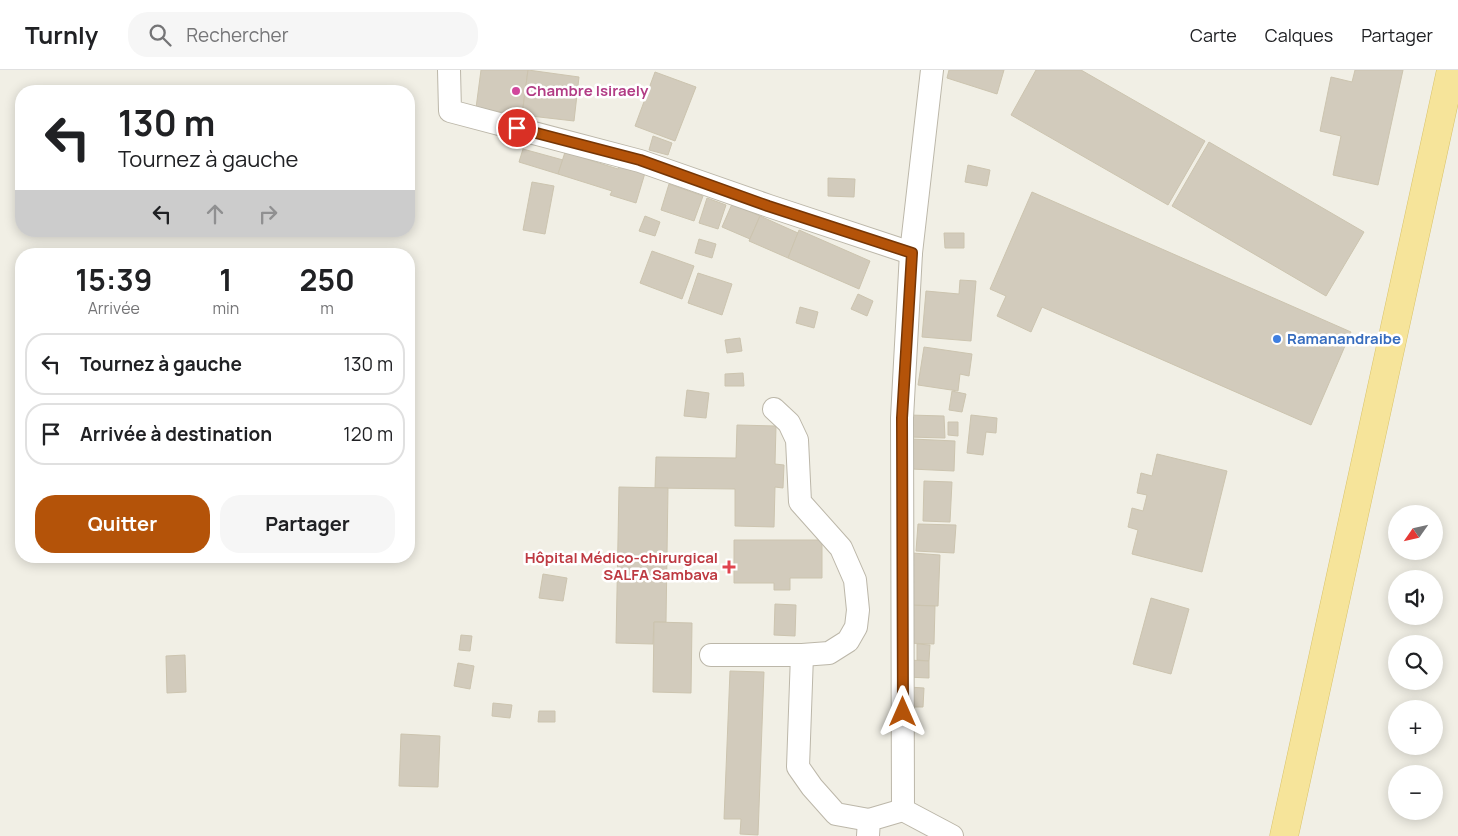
<!DOCTYPE html>
<html lang="fr">
<head>
<meta charset="utf-8">
<style>
  :root { --surface:#fff; --page:#f6f6f6; --text:#202124; --muted:#757577; --line:#e0e0e0; --accent:#b45309 }
  body { margin:0; font-family:Manrope,sans-serif; background:var(--page); color:var(--text); height:100vh; display:flex; flex-direction:column; font-size:19px; white-space:nowrap }
  * { box-sizing:border-box; margin:0 }
  p { font-size:16px; color:var(--muted) }
  .icon { flex:none; width:28px; height:28px; fill:none; stroke:currentColor; stroke-width:2; stroke-linecap:round; stroke-linejoin:round }
  .map { position:relative; flex:1; overflow:hidden }
  .side { position:absolute; left:15px; top:178px; width:400px; height:315px; display:flex; flex-direction:column; background:var(--surface); border-radius:20px; box-shadow:0 2px 12px #0003 }
  .side>* { flex:none }
  .top-card { position:absolute; left:15px; top:15px; width:400px; height:152px; border-radius:20px; box-shadow:0 2px 12px #0003; background:#fff; color:var(--text); overflow:hidden }
  .needle { width:32px; rotate:236deg }
  .tools { position:absolute; left:1388px; top:435px; display:grid; gap:10px }
  .tools a { display:grid; place-items:center; width:55px; height:55px; border-radius:50%; background:var(--surface); box-shadow:0 2px 12px #0003; font-size:25px }
  .pin { position:absolute; display:grid; place-items:center; width:42px; height:42px; color:#fff; margin:-21px; border:2px solid #fff; border-radius:50%; box-shadow:0 1px 5px #0007 }
  .me { position:absolute; width:55px; margin:-28px; rotate:0deg; stroke-linejoin:round; filter:drop-shadow(0 0 4px #0008) }
  .turn { display:flex; align-items:center; gap:18px; height:105px; padding:0 20px; font-size:22px }
  .turn .icon { width:65px; height:65px; stroke-width:2.5 }
  .turn b { display:block; font-size:35px; line-height:42px }
  .lanes { display:flex; align-items:center; height:48px; padding:0 20px; background:#0003; justify-content:center; gap:25px; direction:ltr }
  .lanes .off { opacity:.35 }
  .eta { display:flex; justify-content:space-evenly; align-items:center; height:85px; text-align:center }
  .eta b { font-size:30px; font-weight:700; line-height:35px }
  .button { display:flex; gap:10px; margin-top:auto; padding:10px 20px }
  .button a { flex:1; height:58px; border-radius:20px; background:var(--accent); color:#fff; font-size:20px; font-weight:700; line-height:58px; text-align:center }
  .button a+a { background:var(--page); color:var(--text) }
  ul { padding:0; list-style:none }
  li { display:flex; align-items:center; gap:15px; height:62px; margin:0 10px 8px; padding:0 10px; border:2px solid var(--line); border-radius:20px }
  li div { flex:1 }
  li b { display:block; font-size:19px }
  li em { font-style:normal }
  header { display:flex; align-items:center; gap:30px; box-sizing:border-box; height:70px; padding:0 25px; background:var(--surface); border-bottom:1px solid var(--line) }
  header strong { font-size:24px }
  nav { display:flex; gap:28px; margin-inline-start:auto; font-size:18px }
  .search { width:350px; height:45px; background:var(--page); display:flex; align-items:center; gap:12px; box-sizing:border-box; padding:0 18px; border-radius:20px; color:var(--muted); font-size:19px }
  .map>svg:first-child { display:block }
  .building { fill:#d2cbbc; stroke:#ccc4af }
  .lines { fill:none; stroke-linecap:round; stroke-linejoin:round }
  .minor-casing { stroke:#bcb7a9; stroke-width:24 }
  .major-casing { stroke:#d9c36b; stroke-width:29 }
  .minor { stroke:#fff; stroke-width:22 }
  .major { stroke:#f6e49a; stroke-width:28 }
  .route-casing { stroke:#753606; stroke-width:12 }
  .route { stroke:#b45309; stroke-width:9 }
  .hotel-dot { fill:#d1479c; stroke:#fff; stroke-width:2 }
  .shop-dot { fill:#3f7fe0; stroke:#fff; stroke-width:2 }
  .health-dot { fill:#e0444e; stroke:#fff; stroke-width:2 }
  .labels { text-anchor:middle; stroke-width:5; stroke-linejoin:round; paint-order:stroke }
  .hotel-label { font-size:15px; font-weight:bold; fill:#b23c85; stroke:#fff; text-anchor:start }
  .shop-label { font-size:15px; font-weight:bold; fill:#366cbe; stroke:#fff; text-anchor:start }
  .health-label { font-size:15px; font-weight:bold; fill:#be3a42; stroke:#fff; text-anchor:end }
</style>
</head>
<body>
<header>
<strong>Turnly</strong>
<div class="search"><svg class="icon" aria-label="search" viewBox="0 0 24 24"><circle cx="10" cy="10" r="6"/><path d="M15 15l6 6"/></svg>Rechercher</div>
<nav><a>Carte</a><a>Calques</a><a>Partager</a></nav>
</header>
<div class="map">
<svg width="1458" height="766" viewBox="0 0 1458 766">
  <rect width="100%" height="100%" fill="#f1efe5"/>
  <g class="building">
    <polygon points="481,0 528,0 522,45 476,38"/>
    <polygon points="528,0 579,7 574,51 522,45"/>
    <polygon points="949,0 1004,0 997,24 947,8"/>
    <polygon points="1036,0 1081,0 1205,71 1168,135 1011,45"/>
    <polygon points="1355,0 1403,0 1378,115 1333,105 1341,66 1320,61 1331,7 1352,12"/>
    <polygon points="655,2 696,17 675,71 635,56"/>
    <polygon points="653,66 672,73 668,85 649,80"/>
    <polygon points="1209,72 1364,162 1326,226 1172,136"/>
    <polygon points="523,79 563,90 558,104 519,92"/>
    <polygon points="566,79 584,85 583,88 618,99 619,96 645,103 636,133 610,125 612,121 558,104"/>
    <polygon points="968,95 990,100 987,116 965,112"/>
    <polygon points="828,108 855,109 854,127 828,126"/>
    <polygon points="532,112 554,116 545,164 523,160"/>
    <polygon points="669,114 703,126 694,151 661,140"/>
    <polygon points="1032,122 1351,262 1311,355 1042,237 1031,262 997,246 1006,226 990,219"/>
    <polygon points="707,128 726,135 718,159 699,153"/>
    <polygon points="732,134 760,146 750,169 722,157"/>
    <polygon points="645,146 660,152 655,166 639,161"/>
    <polygon points="760,146 798,163 788,188 749,171"/>
    <polygon points="799,160 870,191 859,219 788,188"/>
    <polygon points="944,163 964,163 964,178 945,178"/>
    <polygon points="699,169 716,174 712,188 695,183"/>
    <polygon points="652,181 694,196 682,229 640,213"/>
    <polygon points="698,203 732,214 722,245 688,233"/>
    <polygon points="960,210 976,211 971,271 922,267 926,221 959,224"/>
    <polygon points="858,224 873,231 867,246 851,239"/>
    <polygon points="800,237 818,242 814,258 796,253"/>
    <polygon points="740,268 742,281 727,283 725,270"/>
    <polygon points="924,277 972,284 969,306 960,304 958,321 918,315"/>
    <polygon points="743,303 744,316 725,316 725,304"/>
    <polygon points="687,320 709,323 706,348 684,346"/>
    <polygon points="952,321 966,324 962,342 949,340"/>
    <polygon points="909,345 944,346 945,368 909,367"/>
    <polygon points="971,345 997,348 996,363 986,362 983,385 967,383"/>
    <polygon points="948,352 958,352 958,366 948,365"/>
    <polygon points="737,355 776,356 775,394 784,395 783,418 775,417 774,457 735,456 735,419 655,418 656,387 736,388"/>
    <polygon points="912,369 955,371 954,401 911,399"/>
    <polygon points="1157,384 1227,401 1202,502 1132,484 1138,460 1128,457 1132,438 1143,441 1147,425 1137,423 1141,403 1152,406"/>
    <polygon points="924,411 952,412 950,452 923,451"/>
    <polygon points="619,417 668,418 666,552 654,552 653,574 616,573"/>
    <polygon points="918,454 956,455 954,483 916,481"/>
    <polygon points="734,470 822,470 822,508 790,508 790,520 774,520 774,513 734,513"/>
    <polygon points="912,483 940,485 938,536 910,535"/>
    <polygon points="543,504 567,508 563,531 539,528"/>
    <polygon points="1151,528 1189,539 1171,604 1133,594"/>
    <polygon points="775,534 796,535 795,566 774,565"/>
    <polygon points="907,535 935,536 934,574 905,573"/>
    <polygon points="654,552 692,553 691,623 653,622"/>
    <polygon points="461,565 472,566 470,581 459,580"/>
    <polygon points="917,574 930,575 929,591 917,590"/>
    <polygon points="185,585 186,622 167,623 166,586"/>
    <polygon points="907,590 929,591 929,608 906,607"/>
    <polygon points="458,593 474,596 470,619 454,616"/>
    <polygon points="730,601 764,602 758,765 740,764 741,749 724,749"/>
    <polygon points="909,617 924,618 923,637 908,637"/>
    <polygon points="493,633 512,635 510,648 492,646"/>
    <polygon points="539,641 555,641 555,652 538,652"/>
    <polygon points="401,664 440,666 438,717 399,716"/>
  </g>
  <g class="lines">
    <g class="minor-casing">
      <g id="minor">
        <polyline points="449,0 450,41 640,91 769,136 911,183"/>
        <polyline points="932,0 911,183 902,348 903,740 952,766"/>
        <polyline points="774,339 789,353 797,370 800,432 841,478 855,510 858,540 856,557 848,571 829,583 802,585"/>
        <polyline points="711,585 802,585 798,697 812,717 836,744 869,750"/>
        <polyline points="868,766 869,750 903,740"/>
      </g>
    </g>
    <g class="major-casing">
      <polyline id="major" points="1284,766 1451,0"/>
    </g>
    <use href="#minor" class="minor"/>
    <use href="#major" class="major"/>
  </g>
  <g class="lines">
    <g class="route-casing">
      <polyline id="route" points="517,58 640,90 768,136 912,183 902,348 903,642"/>
    </g>
    <use href="#route" class="route"/>
  </g>
  <circle class="hotel-dot" cx="516" cy="21" r="5"/>
  <circle class="shop-dot" cx="1277" cy="269" r="5"/>
  <path class="health-dot" d="M726.5 489.5h5v5h5v5h-5v5h-5v-5h-5v-5h5z"/>
  <g class="labels">
    <g class="hotel-label">
      <text x="526" y="26">Chambre Isiraely</text>
    </g>
    <g class="shop-label">
      <text x="1287" y="274">Ramanandraibe</text>
    </g>
    <g class="health-label">
      <text x="718" y="493">Hôpital Médico-chirurgical<tspan x="718" dy="17">SALFA Sambava</tspan></text>
    </g>
  </g>
</svg>
<div class="tools">
<a><svg class="needle" viewBox="-14 -14 28 28"><path d="M0-13l5 13h-10z" fill="#e53935"/><path d="M0 13l5-13h-10z" fill="#757577"/></svg></a>
<a><svg class="icon" aria-label="sound" viewBox="0 0 24 24"><path d="M4 9h4l5-4v14l-5-4H4zM17 9q2 3 0 6"/></svg></a>
<a><svg class="icon" aria-label="search" viewBox="0 0 24 24"><circle cx="10" cy="10" r="6"/><path d="M15 15l6 6"/></svg></a>
<a>+</a>
<a>−</a>
</div>
<div class="pin" style="left:517px;top:58px;background:#d93025"><svg class="icon" aria-label="arrive" viewBox="0 0 24 24"><path d="M6 21V4h12l-3 4 3 4H6"/></svg></div>
<svg class="me" style="left:903px;top:642px" viewBox="-20 -20 40 40"><path d="M0-17L14 15 0 8-14 15z" fill="#b45309" stroke="#fff" stroke-width="4"/></svg>
<div class="top-card">
<div class="turn"><svg class="icon" aria-label="left" viewBox="0 0 24 24"><path d="M17 20v-9H6M10 6l-5 5 5 5"/></svg><div><b>130 m</b>Tournez à gauche</div></div>
<div class="lanes"><svg class="icon" aria-label="left" viewBox="0 0 24 24"><path d="M17 20v-9H6M10 6l-5 5 5 5"/></svg><svg class="icon off" aria-label="ahead" viewBox="0 0 24 24"><path d="M12 20V5M6 11l6-6 6 6"/></svg><svg class="icon off" aria-label="right" viewBox="0 0 24 24"><path d="M7 20v-9h11M14 6l5 5-5 5"/></svg></div>
</div>
<section class="side">
<div class="eta">
<div><b>15:39</b><p>Arrivée</p></div>
<div><b>1</b><p>min</p></div>
<div><b>250</b><p>m</p></div>
</div>
<ul>
<li><svg class="icon" aria-label="left" viewBox="0 0 24 24"><path d="M17 20v-9H6M10 6l-5 5 5 5"/></svg><div><b>Tournez à gauche</b></div><em>130 m</em></li>
<li><svg class="icon" aria-label="arrive" viewBox="0 0 24 24"><path d="M6 21V4h12l-3 4 3 4H6"/></svg><div><b>Arrivée à destination</b></div><em>120 m</em></li>
</ul>
<div class="button"><a>Quitter</a><a>Partager</a></div>
</section>
</div>
</body>
</html>
